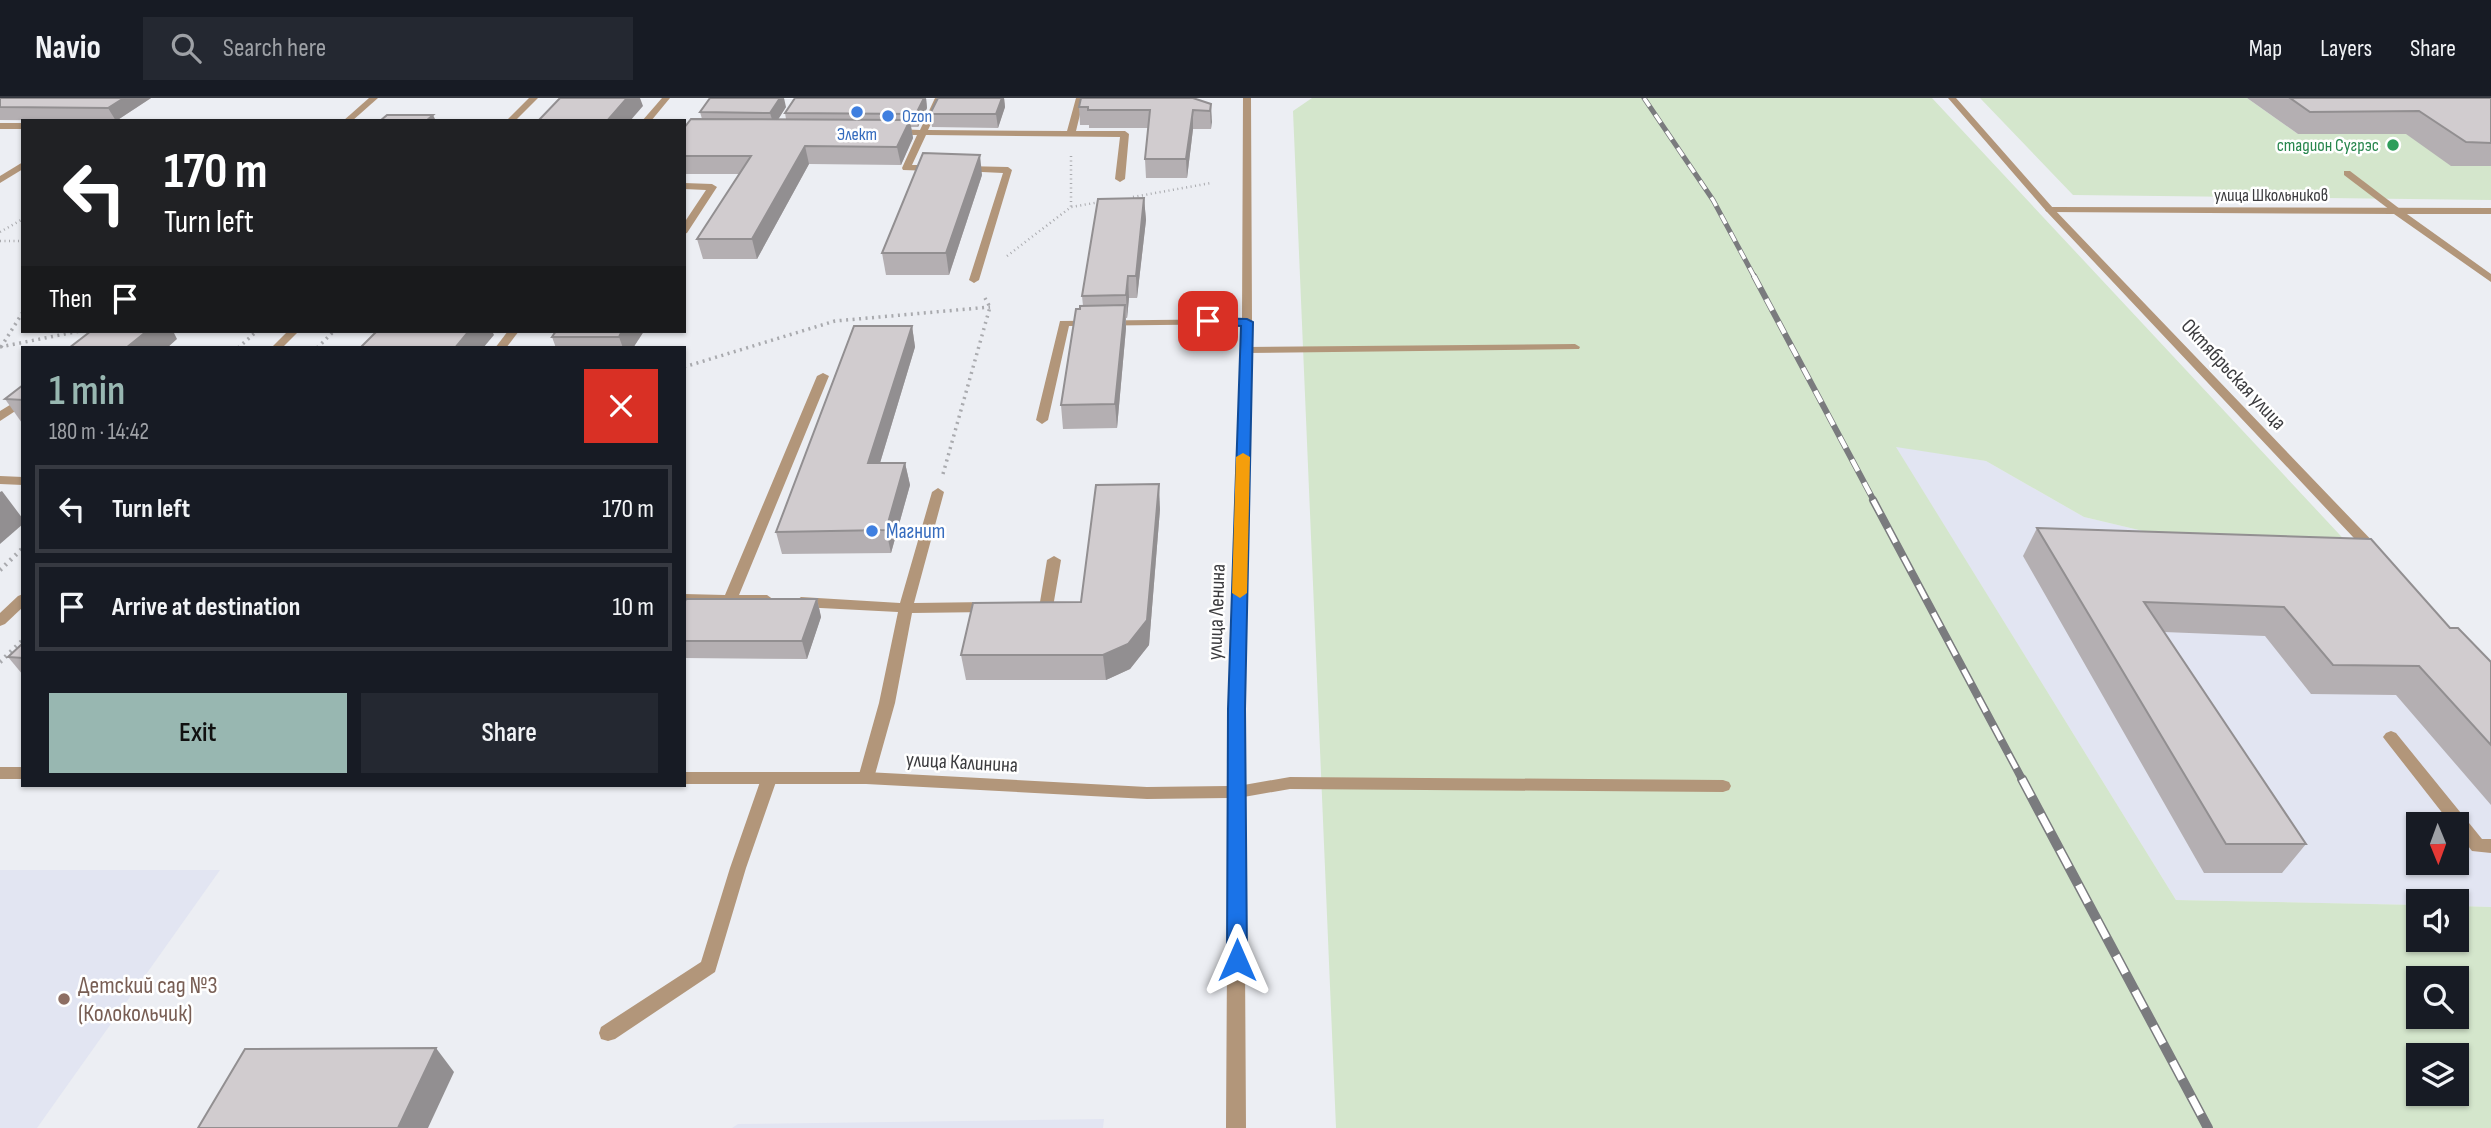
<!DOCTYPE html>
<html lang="en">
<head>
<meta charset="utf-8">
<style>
  :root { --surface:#171b24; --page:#242831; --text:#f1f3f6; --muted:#9ea1a6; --line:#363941; --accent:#98b7b1 }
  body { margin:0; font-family:"Sofia Sans Condensed",sans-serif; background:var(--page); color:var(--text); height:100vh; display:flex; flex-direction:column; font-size:26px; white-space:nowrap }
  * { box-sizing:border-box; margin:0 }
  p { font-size:23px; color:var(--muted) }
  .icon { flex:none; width:38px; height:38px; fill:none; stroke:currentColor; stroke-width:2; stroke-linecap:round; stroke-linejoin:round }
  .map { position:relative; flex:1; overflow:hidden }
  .details { position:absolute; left:21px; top:248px; width:665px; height:441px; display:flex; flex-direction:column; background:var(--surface); border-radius:0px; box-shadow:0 2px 5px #0004 }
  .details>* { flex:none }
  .guide { position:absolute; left:21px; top:21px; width:665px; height:214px; border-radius:0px; box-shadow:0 2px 5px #0004; background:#202124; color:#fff; overflow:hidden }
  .needle { width:46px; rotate:179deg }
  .tools { position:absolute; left:2406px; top:714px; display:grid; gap:14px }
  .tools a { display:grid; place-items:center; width:63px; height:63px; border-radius:0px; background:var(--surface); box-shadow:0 2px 5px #0004; font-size:35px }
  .pin { position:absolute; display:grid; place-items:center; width:60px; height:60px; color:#fff; margin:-30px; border-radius:14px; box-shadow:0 4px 10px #0006 }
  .me { position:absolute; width:77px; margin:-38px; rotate:0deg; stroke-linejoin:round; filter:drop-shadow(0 0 5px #0008) }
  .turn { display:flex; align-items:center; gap:24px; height:147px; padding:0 28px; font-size:32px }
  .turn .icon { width:91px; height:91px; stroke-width:2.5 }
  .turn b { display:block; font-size:49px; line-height:60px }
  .then { display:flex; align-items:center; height:66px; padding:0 28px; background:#0003; gap:14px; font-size:26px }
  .round { display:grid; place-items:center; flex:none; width:74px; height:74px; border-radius:0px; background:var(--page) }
  .summary { display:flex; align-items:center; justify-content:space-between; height:119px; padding:0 28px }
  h1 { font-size:42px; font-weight:600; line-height:52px; color:var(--accent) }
  .cta { display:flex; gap:14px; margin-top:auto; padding:14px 28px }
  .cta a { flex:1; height:80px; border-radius:0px; background:var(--accent); color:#111; font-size:28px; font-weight:600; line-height:80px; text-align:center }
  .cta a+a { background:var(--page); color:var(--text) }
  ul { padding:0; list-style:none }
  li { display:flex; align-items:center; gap:21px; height:88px; margin:0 14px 10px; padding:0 14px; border:4px solid var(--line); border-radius:0px }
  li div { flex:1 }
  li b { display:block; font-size:26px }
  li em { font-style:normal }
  header { display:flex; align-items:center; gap:42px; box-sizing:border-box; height:98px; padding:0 35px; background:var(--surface); border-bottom:2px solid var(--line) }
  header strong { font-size:33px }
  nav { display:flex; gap:38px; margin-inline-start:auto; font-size:24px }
  .search { width:490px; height:63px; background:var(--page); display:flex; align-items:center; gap:18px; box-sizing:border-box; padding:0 24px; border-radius:0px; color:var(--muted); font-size:26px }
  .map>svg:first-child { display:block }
  .built { fill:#e2e5f2; fill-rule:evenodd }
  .green { fill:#d4e6cc; fill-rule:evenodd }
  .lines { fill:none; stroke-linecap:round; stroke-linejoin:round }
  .path-far2 { stroke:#a9aaae; stroke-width:2.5; stroke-dasharray:1 3.5; stroke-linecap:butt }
  .path-far1 { stroke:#a9aaae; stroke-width:3.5; stroke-dasharray:2 4.5; stroke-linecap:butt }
  .path { stroke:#a9aaae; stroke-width:4.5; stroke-dasharray:2 5; stroke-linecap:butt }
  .service { fill:#b2967a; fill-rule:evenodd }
  .minor { fill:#b2967a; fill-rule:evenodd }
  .tertiary { fill:#b2967a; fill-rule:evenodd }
  .rail-far3-casing { stroke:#7a7b7e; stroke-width:5 }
  .rail-far2-casing { stroke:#7a7b7e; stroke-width:6 }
  .rail-far1-casing { stroke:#7a7b7e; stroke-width:8 }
  .rail-casing { stroke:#7a7b7e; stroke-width:10 }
  .rail-far3 { stroke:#fff; stroke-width:3.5; stroke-dasharray:10; stroke-linecap:butt }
  .rail-far2 { stroke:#fff; stroke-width:4.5; stroke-dasharray:13; stroke-linecap:butt }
  .rail-far1 { stroke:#fff; stroke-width:5; stroke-dasharray:16; stroke-linecap:butt }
  .rail { stroke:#fff; stroke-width:7; stroke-dasharray:20; stroke-linecap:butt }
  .wall { fill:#b4afb2 }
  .shaded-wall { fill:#928f91 }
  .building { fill:#d1cccf; stroke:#928f91; stroke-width:2 }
  .route { fill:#1a73e8; stroke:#114b97; stroke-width:2 }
  .slow { fill:#f59e0b }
  .shop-dot { fill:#3f7fe0; stroke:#fff; stroke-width:2.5 }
  .leisure-dot { fill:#2e9e5b; stroke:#fff; stroke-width:2.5 }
  .education-dot { fill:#8d6e63; stroke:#fff; stroke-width:2.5 }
  .labels { text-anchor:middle; stroke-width:5; stroke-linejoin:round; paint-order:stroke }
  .far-shop-label { font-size:18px; fill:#366cbe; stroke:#fff; text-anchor:start }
  .far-leisure-label { font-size:18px; fill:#27864d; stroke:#fff; text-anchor:end }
  .far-street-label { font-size:18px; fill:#3c3c3f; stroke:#fff }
  .street-label { font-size:21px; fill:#3c3c3f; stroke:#fff }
  .shop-label { font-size:21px; fill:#366cbe; stroke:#fff; text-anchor:start }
  .near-education-label { font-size:24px; fill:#785e54; stroke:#fff; text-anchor:start }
</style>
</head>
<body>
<header>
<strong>Navio</strong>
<div class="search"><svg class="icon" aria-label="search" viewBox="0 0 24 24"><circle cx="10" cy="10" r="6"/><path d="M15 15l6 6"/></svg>Search here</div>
<nav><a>Map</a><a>Layers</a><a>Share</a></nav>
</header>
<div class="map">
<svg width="2491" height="1030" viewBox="0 0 2491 1030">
  <rect width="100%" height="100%" fill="#eceef3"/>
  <g class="built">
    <path d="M1895,348l91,15 98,56 97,23 310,175v192l-34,-1v-5h-39v4l-242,-5zM2418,726h39v39h-39z"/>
    <polygon points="0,772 220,772 37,1030 0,1030"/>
    <polygon points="1104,1021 1103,1030 732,1030 738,1026"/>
  </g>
  <g class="green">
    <path d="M1312,0h620l421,451 -172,-9 -97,-23 -98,-56 -90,-14 280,453 242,5v35h39v-34l34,1v221h-1155l-43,-1017zM2418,880h39v39h-39zM2418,957h39v39h-39z"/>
    <polygon points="1980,0 2247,0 2298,36 2346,36 2491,0 2491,102 2073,97"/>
  </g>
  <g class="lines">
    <g class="path-far2">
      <polyline points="1071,58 1071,109"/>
      <polyline points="1133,99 1211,85"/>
      <polyline points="0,134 23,121"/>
      <polyline points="0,143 23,143"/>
      <polyline points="1007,158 1071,109 1100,104"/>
    </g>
    <g class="path-far1">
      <polyline points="0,249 80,233"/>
      <polyline points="1,249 23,214"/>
      <polyline points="238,250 257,233"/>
      <polyline points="317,250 334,233"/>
      <polyline points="684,269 835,223 990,209"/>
      <polyline points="943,376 990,209 985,200"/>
    </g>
    <g class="path">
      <polyline points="0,472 23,450"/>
      <polyline points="0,564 23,542"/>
    </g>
    <g class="service">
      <polygon points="369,0 378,0 352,23 343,23"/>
      <polygon points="662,0 670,0 651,23 642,23"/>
      <polygon points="935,0 943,0 928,32 1067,33 1076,0 1084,0 1076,33 1125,33 1129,36 1125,81 1120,84 1115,81 1120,39 926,37 912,67 933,67 937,70 933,73 903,72 902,70 917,37 896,37 892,34 896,31 920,32"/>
      <rect x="0" y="25" width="23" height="6"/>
      <polygon points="23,64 23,71 0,85 0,78"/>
      <polygon points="964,68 1008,69 1012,72 979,182 974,185 969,182 1003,75 961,73 961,69"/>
      <polygon points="2344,73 2350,73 2400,111 2400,115 2394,115 2344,77"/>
      <polygon points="684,85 712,86 717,89 687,135 684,136 684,125 706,92 684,91"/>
      <polygon points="1247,221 1252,224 1251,226 1069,228 1048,322 1042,326 1036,322 1060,223"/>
      <polygon points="508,233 519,233 506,250 495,250"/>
      <polygon points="1575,246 1580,249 1579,251 1246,255 1240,252 1246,249"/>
      <polygon points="823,275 829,278 739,497 767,497 774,502 767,507 684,506 684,496 725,497 817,278"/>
      <polygon points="23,299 23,308 0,323 0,313"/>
      <polygon points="0,378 23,379 23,387 0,386"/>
      <polygon points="938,390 944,394 914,505 988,504 995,509 988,514 912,515 895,605 874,680 872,684 866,686 860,684 858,680 879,605 898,514 801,509 794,504 801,499 900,505 932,394"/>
      <polygon points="1054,458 1061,462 1053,509 1046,514 1028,512 1026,509 1028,506 1040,504 1047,462"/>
      <polygon points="2391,633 2396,635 2482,741 2491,741 2491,755 2472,753 2457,734 2457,726 2451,726 2386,643 2383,639 2386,635"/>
      <polygon points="769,675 775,677 777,681 746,770 715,874 615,941 608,943 601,941 599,935 601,929 701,864 730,770 761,681 763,677"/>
      <polygon points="1290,679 1723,682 1729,684 1731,688 1729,692 1723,694 1290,691 1238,700 1232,698 1230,694 1232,690 1238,688"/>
    </g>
    <g class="minor">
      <polygon points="529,0 538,0 515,23 506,23"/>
      <polygon points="2050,109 2491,110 2491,116 2407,116 2491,176 2491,184 2394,116 2047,114 2045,112"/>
      <polygon points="288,233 299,233 282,250 271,250"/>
      <polygon points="23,496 23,509 5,526 0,528 0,515 18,498"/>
    </g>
    <g class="tertiary">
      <polygon points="1243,0 1251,0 1252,224 1244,611 1244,690 1246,694 1244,698 1246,1030 1226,1030 1228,700 1147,701 866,686 684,686 684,674 866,674 1147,689 1228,688 1228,611 1242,224"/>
      <polygon points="1948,0 1956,0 2053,110 2379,450 2381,453 2379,456 2369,456 2047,114"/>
      <rect x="0" y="669" width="23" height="12"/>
    </g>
    <g class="rail-far3-casing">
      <polyline id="rail-far3" points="1644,0 1713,102 1755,180"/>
    </g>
    <g class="rail-far2-casing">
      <polyline id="rail-far2" points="1754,178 1874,403"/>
    </g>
    <g class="rail-far1-casing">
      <polyline id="rail-far1" points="1873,402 2023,683"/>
    </g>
    <g class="rail-casing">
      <polyline id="rail" points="2022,681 2208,1030"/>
    </g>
    <use href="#rail-far3" class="rail-far3"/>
    <use href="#rail-far2" class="rail-far2"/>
    <use href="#rail-far1" class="rail-far1"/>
    <use href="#rail" class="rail"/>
  </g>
  <g class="wall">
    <polygon points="0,0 151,0 116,23 0,22"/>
    <polygon points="795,0 926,0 927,10 918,29 911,29 913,40 901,67 809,66 757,161 703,161 697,141 739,76 684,76 684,30 702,21 700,14 786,9 778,21 786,21 785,15"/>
    <polygon points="938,0 1004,0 1005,9 998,30 932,29 930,16"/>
    <polygon points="2247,0 2491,0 2491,68 2451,68 2406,36 2298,36"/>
    <polygon points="1211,6 1211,31 1193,31 1187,80 1146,80 1145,61 1148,30 1089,30 1089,27 1080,27 1079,9"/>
    <polygon points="982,77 949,177 886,177 882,155"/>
    <polygon points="1144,100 1146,122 1137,200 1129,200 1127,220 1126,220 1126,230 1117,330 1063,331 1061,307 1080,211 1083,208 1082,198"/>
    <polygon points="912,228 915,249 880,365 905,365 910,387 891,455 782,456 776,434"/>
    <polygon points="556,233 644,233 633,250 556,250 552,239"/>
    <polygon points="23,287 23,325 22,325 5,301"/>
    <polygon points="1160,411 1149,547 1130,571 1106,582 966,582 961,557 1081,504"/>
    <polygon points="2037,430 2450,530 2491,564 2491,707 2396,597 2311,596 2265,538 2164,534 2306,746 2282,775 2204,775 2023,458"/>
    <polygon points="817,501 821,519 807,561 684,560 684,505"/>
    <polygon points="23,545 23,577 8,559"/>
  </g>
  <g class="shaded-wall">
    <polygon points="124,0 151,0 116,23 108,10"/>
    <polygon points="627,0 640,0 643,8 630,23 607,23"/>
    <polygon points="780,0 784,0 786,9 774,28 770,15"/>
    <polygon points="924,0 926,0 927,10 918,29 916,16"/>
    <polygon points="1002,0 1004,0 1005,9 998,30 996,16"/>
    <polygon points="1211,6 1212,24 1211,31 1210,13"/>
    <polygon points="1193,12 1193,31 1187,80 1186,61"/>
    <polygon points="433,17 436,23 426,23"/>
    <polygon points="910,22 913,40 901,67 897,49"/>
    <polygon points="805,48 809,66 757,161 752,141"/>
    <polygon points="980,57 982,77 949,177 946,155"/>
    <polygon points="1144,100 1146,122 1137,200 1136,178"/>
    <polygon points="1128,178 1129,200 1127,220 1126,197"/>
    <polygon points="1125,207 1126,230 1117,330 1115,306"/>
    <polygon points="912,228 915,249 873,388 868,365"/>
    <polygon points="147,233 173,233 177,241 167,250 126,250"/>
    <polygon points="469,233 492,233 494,237 483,250 455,250"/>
    <polygon points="622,233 644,233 633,250 623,250 619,239"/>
    <polygon points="905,365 910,387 891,455 886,432"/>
    <polygon points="1159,386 1160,411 1149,547 1130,571 1106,582 1103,557"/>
    <polygon points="2,393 23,421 23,426 0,446 0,394"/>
    <polygon points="817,501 821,519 807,561 802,543"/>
    <polygon points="436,950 454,974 428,1030 398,1030"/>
  </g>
  <g class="building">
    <polygon points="0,0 124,0 108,10 0,9"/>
    <polygon points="560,0 627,0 607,23 538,23"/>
    <polygon points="710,0 780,0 770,15 700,14"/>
    <polygon points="795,0 924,0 916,16 785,15"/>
    <polygon points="938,0 1002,0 996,16 930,16"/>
    <polygon points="1081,0 1193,0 1211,6 1210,13 1193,12 1186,61 1145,61 1150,12 1088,12 1088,9 1079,9"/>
    <polygon points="2290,0 2491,0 2491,45 2466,44 2419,13 2310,14"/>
    <polygon points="387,17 433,17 426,23 380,23"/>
    <polygon points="691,21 910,22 897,49 805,48 752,141 697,141 751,58 684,58 684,30"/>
    <polygon points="923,55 980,57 946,155 882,155"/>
    <polygon points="1144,100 1136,178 1128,178 1126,197 1082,198 1098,101"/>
    <polygon points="1125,207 1115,306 1061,307 1076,211 1080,211 1080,208"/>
    <polygon points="854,228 912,228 868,365 905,365 886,432 776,434"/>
    <polygon points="91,233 147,233 126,250 69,250"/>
    <polygon points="377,233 469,233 455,250 360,250"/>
    <polygon points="556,233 622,233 619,239 552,239"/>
    <polygon points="23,287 23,302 5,301"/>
    <polygon points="1159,386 1147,522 1128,546 1103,557 961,557 973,505 1081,504 1096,387"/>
    <polygon points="2037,430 2371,441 2450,530 2458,530 2491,564 2491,647 2419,568 2333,567 2284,509 2144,504 2306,746 2226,746"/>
    <polygon points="686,501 817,501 802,543 684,543 684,505"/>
    <polygon points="23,545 23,560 8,559"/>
    <polygon points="436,950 398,1030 198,1030 245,951"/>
  </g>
  <polygon class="route" points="1208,220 1247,221 1253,224 1245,611 1247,862 1244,868 1237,871 1230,868 1227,862 1228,611 1241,228 1204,226 1204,221"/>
  <polygon class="slow" points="1243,355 1250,359 1247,495 1240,500 1232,495 1236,359"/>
  <g class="shop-dot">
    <circle cx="857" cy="14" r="7"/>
    <circle cx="888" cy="18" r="7"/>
    <circle cx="872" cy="433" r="7"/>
  </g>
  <circle class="leisure-dot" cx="2393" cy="47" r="7"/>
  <circle class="education-dot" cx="64" cy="901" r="7"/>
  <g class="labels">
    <g class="far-shop-label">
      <text x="902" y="24">Ozon</text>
      <text x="857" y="42" text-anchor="middle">Элект</text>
    </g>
    <g class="far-leisure-label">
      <text x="2379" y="53">стадион Сугрэс</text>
    </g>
    <g class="far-street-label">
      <text x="2271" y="103">улица Школьников</text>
    </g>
    <g class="street-label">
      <text transform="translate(2234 276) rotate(47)" y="7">Октябрьская улица</text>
      <text transform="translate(1216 514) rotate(-88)" y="7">улица Ленина</text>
      <text transform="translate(962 664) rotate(3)" y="7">улица Калинина</text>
    </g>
    <g class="shop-label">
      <text x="886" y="440">Магнит</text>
    </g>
    <g class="near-education-label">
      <text x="78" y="895">Детский сад №3<tspan x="78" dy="28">(Колокольчик)</tspan></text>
    </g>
  </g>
</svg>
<div class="tools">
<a><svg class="needle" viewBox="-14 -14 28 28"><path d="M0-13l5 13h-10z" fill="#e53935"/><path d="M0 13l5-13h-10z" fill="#9ea1a6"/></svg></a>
<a><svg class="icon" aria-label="sound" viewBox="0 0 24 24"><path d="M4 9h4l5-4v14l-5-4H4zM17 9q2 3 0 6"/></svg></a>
<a><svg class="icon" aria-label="search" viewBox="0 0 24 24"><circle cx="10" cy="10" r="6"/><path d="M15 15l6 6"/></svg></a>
<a><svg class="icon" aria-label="layers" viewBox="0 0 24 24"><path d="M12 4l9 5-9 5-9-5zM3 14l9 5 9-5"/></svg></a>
</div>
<div class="pin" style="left:1208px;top:223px;background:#d93025"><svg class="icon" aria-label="arrive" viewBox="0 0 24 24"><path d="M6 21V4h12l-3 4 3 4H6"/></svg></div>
<svg class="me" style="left:1237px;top:862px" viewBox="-20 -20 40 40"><path d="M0-17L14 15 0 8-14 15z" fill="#1a73e8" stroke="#fff" stroke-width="4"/></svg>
<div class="guide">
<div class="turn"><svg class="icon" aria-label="left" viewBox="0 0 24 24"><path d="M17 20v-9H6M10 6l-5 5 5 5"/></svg><div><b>170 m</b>Turn left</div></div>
<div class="then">Then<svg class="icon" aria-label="arrive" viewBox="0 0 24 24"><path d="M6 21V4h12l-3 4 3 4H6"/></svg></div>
</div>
<section class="details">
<div class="summary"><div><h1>1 min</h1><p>180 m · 14:42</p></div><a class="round" style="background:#d93025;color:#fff"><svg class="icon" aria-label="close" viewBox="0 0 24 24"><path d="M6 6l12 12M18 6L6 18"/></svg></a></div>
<ul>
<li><svg class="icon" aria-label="left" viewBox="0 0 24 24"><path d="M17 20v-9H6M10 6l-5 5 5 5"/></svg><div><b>Turn left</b></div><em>170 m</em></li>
<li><svg class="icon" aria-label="arrive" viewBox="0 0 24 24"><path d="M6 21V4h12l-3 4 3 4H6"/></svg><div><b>Arrive at destination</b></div><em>10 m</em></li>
</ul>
<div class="cta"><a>Exit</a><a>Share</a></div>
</section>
</div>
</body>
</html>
